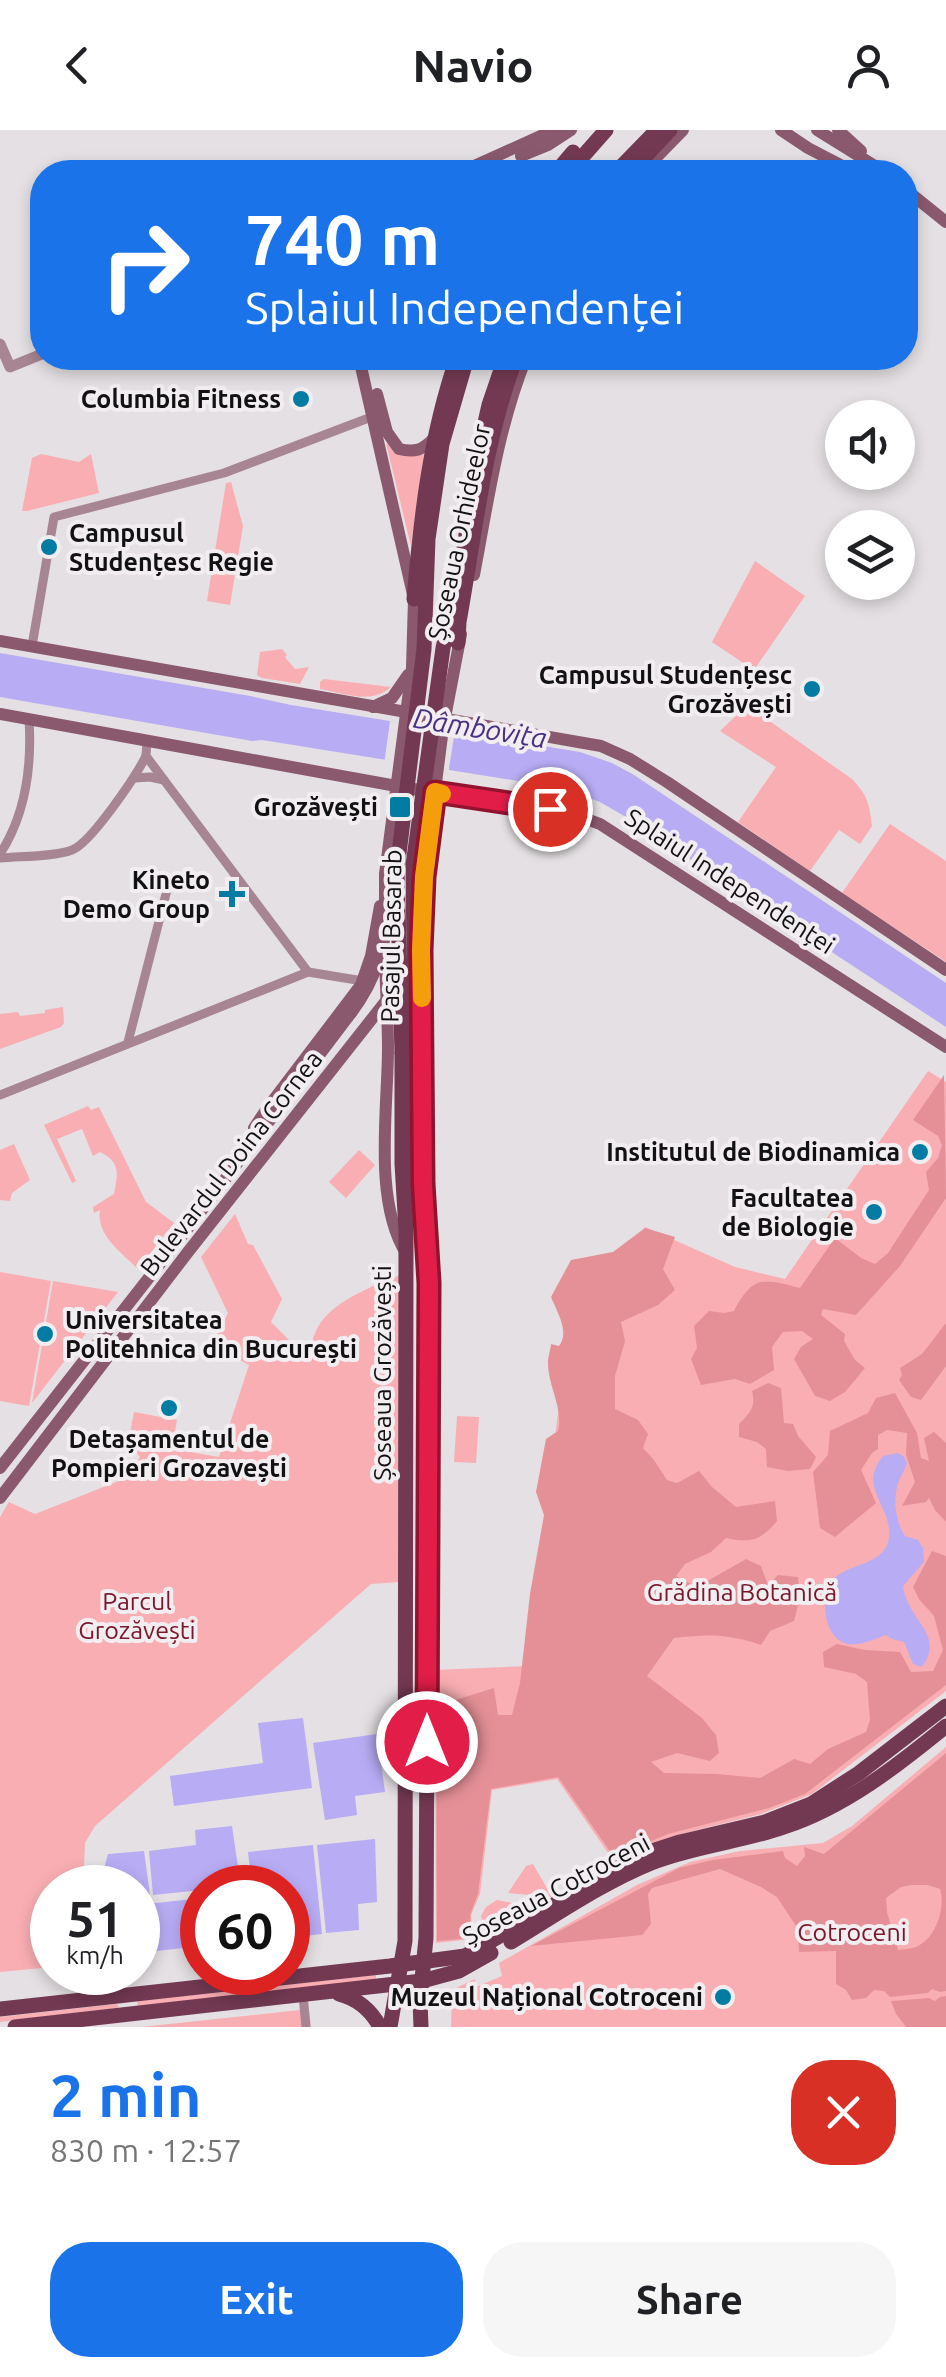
<!DOCTYPE html>
<html lang="en">
<head>
<meta charset="utf-8">
<style>
  :root { --surface:#fff; --page:#f6f6f6; --text:#202124; --muted:#757577; --accent:#1a73e8 }
  body { margin:0; font-family:Ubuntu,sans-serif; background:var(--page); color:var(--text); height:100vh; display:flex; flex-direction:column; font-size:38px; white-space:nowrap }
  * { box-sizing:border-box; margin:0 }
  p { font-size:32px; color:var(--muted) }
  .icon { flex:none; width:55px; height:55px; fill:none; stroke:currentColor; stroke-width:2; stroke-linecap:round; stroke-linejoin:round }
  .map { position:relative; height:1897px; overflow:hidden }
  .panel { display:flex; flex-direction:column; background:var(--surface); flex:1 }
  .panel>* { flex:none }
  .hud { position:absolute; left:30px; top:30px; width:888px; height:210px; border-radius:40px; box-shadow:0 5px 15px #0003; background:#1a73e8; color:#fff; overflow:hidden }
  .buttons { position:absolute; left:825px; top:270px; display:grid; gap:20px }
  .buttons a { display:grid; place-items:center; width:90px; height:90px; border-radius:50%; background:var(--surface); box-shadow:0 5px 15px #0003; font-size:50px }
  .speed { position:absolute; left:30px; top:1735px; display:flex; gap:20px; font-size:50px; font-weight:700; text-align:center }
  .speed>* { display:grid; place-content:center; width:130px; height:130px; border-radius:50%; background:var(--surface); box-shadow:0 5px 15px #0003; line-height:1 }
  .speed small { font-size:25px; font-weight:400 }
  .speed .limit { border:15px solid #d22; background:#fff; color:#111 }
  .pin { position:absolute; display:grid; place-items:center; width:85px; height:85px; color:#fff; margin:-42px; border:5px solid #fff; border-radius:50%; box-shadow:0 2px 10px #0007 }
  .me { position:absolute; width:110px; margin:-55px; rotate:0deg; stroke-linejoin:round; filter:drop-shadow(0 0 8px #0008) }
  .turn { display:flex; align-items:center; gap:35px; height:210px; padding:0 50px; font-size:45px }
  .turn .icon { width:130px; height:130px; stroke-width:2.5 }
  .turn b { display:block; font-size:70px; line-height:85px }
  .round { display:grid; place-items:center; flex:none; width:105px; height:105px; border-radius:40px; background:var(--page) }
  .head { display:flex; align-items:center; justify-content:space-between; height:170px; padding:0 50px }
  h1 { font-size:60px; font-weight:700; line-height:75px; color:var(--accent) }
  .action { display:flex; gap:20px; margin-top:auto; padding:20px 50px }
  .action a { flex:1; height:115px; border-radius:40px; background:var(--accent); color:#fff; font-size:40px; font-weight:700; line-height:115px; text-align:center }
  .action a+a { background:var(--page); color:var(--text) }
  header { display:flex; justify-content:space-between; align-items:center; height:130px; padding:0 50px; background:var(--surface); font-size:45px; font-weight:700 }
  .map>svg:first-child { display:block }
  .green { fill:#f9aeb3 }
  .forest { fill:#e59097; fill-rule:evenodd }
  .water { fill:#b8acf4 }
  .pier { fill:#e4e0e3 }
  .lines { fill:none; stroke-linecap:round; stroke-linejoin:round }
  .minor { stroke:#a88592; stroke-width:9 }
  .tertiary { stroke:#a88592; stroke-width:11 }
  .secondary { stroke:#8a596d; stroke-width:12 }
  .primary { stroke:#733952; stroke-width:15 }
  .secondary-bridge { stroke:#8a596d; stroke-width:12 }
  .primary-bridge { stroke:#733952; stroke-width:15 }
  .route-casing { stroke:#92132f; stroke-width:25 }
  .route { stroke:#e11d48; stroke-width:18 }
  .slow { stroke:#f59e0b; stroke-width:18 }
  .poi-dot { fill:#027ca3; stroke:#f1edf0; stroke-width:4 }
  .labels { text-anchor:middle; stroke-width:8; stroke-linejoin:round; paint-order:stroke }
  .poi-label { font-size:25px; font-weight:bold; fill:#131213; stroke:#f1edf0; text-anchor:end }
  .street-label { font-size:25px; fill:#131213; stroke:#f1edf0 }
  .park-label { font-size:25px; fill:#7a162b; stroke:#f1edf0 }
  .water-label { font-size:28px; font-style:italic; fill:#473082; stroke:#f1edf0 }
</style>
</head>
<body>
<header><svg class="icon" aria-label="back" viewBox="0 0 24 24"><path d="M15 5l-7 7 7 7"/></svg>Navio<svg class="icon" aria-label="person" viewBox="0 0 24 24"><circle cx="12" cy="8" r="4"/><path d="M4 21q1-7 8-7t8 7"/></svg></header>
<div class="map">
<svg width="946" height="1897" viewBox="0 0 946 1897">
  <rect width="100%" height="100%" fill="#e4e0e3"/>
  <g class="green">
    <polygon points="386,313 416,326 424,324 411,416"/>
    <polygon points="41,324 79,332 91,324 99,363 27,381 22,381 32,328"/>
    <polygon points="231,352 243,396 230,475 207,471 226,353"/>
    <polygon points="755,431 805,466 754,540 712,512"/>
    <polygon points="282,519 287,525 285,527 295,539 309,537 300,554 262,548 257,545 260,522"/>
    <path d="M324,549l67,8c-19,18 -48,6 -71,2v-7z"/>
    <path d="M750,581l8,2 94,66c16,17 17,24 20,47l-12,18 -21,-14 -29,41 -72,-49 38,-55 -56,-36 18,-17z"/>
    <polygon points="890,694 946,731 946,832 842,763"/>
    <polygon points="63,877 64,893 61,897 0,919 0,884 18,882 20,886 45,883 45,880"/>
    <polygon points="928,941 946,952 946,1561 812,1664 761,1684 685,1703 613,1730 557,1649 492,1660 480,1764 471,1785 473,1809 436,1813 435,1540 528,1536 575,1139 611,1140 645,1097 735,1137 785,1149"/>
    <path d="M88,976l3,4 8,-3 47,95 28,21 -36,46c-17,-17 -42,-34 -38,-59l-6,3 -1,-6 21,-13c4,-20 7,-32 -14,-42l-7,4 -11,-27 -25,10 19,42 -4,2 -28,-58z"/>
    <polygon points="14,1014 30,1050 12,1063 10,1071 0,1070 0,1020"/>
    <polygon points="359,1020 375,1035 346,1068 329,1052"/>
    <path d="M235,1084l13,30 5,1 29,54 -11,23 35,35c5,-10 7,-21 12,-30 14,-26 57,-42 82,-52l-2,307 -27,2 -276,242 -10,17 -2,44 -31,1v79l-52,5v-455l9,-15 26,12 94,-37 11,-20 -13,-16 92,16 30,-92 -37,-20 16,-32 -27,-56z"/>
    <polygon points="0,1142 51,1151 29,1276 0,1271"/>
    <polygon points="53,1151 118,1162 32,1273"/>
    <polygon points="134,1282 177,1290 173,1312 130,1303"/>
    <polygon points="457,1286 479,1287 476,1333 454,1332"/>
    <polygon points="946,1617 946,1897 451,1897 452,1860 475,1849 476,1857 502,1846 499,1833 637,1755 690,1732 740,1721 823,1713 852,1696"/>
    <polygon points="533,1734 552,1767 508,1763 526,1736"/>
    <polygon points="497,1770 517,1774 526,1783 486,1806 481,1786 486,1777"/>
    <polygon points="376,1845 376,1850 138,1876 137,1873 138,1871"/>
    <polygon points="116,1874 119,1876 117,1878 0,1892 0,1887"/>
    <polygon points="309,1879 311,1897 141,1897"/>
  </g>
  <g class="forest">
    <path d="M944,945l2,123 -46,68 -44,49 -33,-6 -2,6 24,19 -1,7 11,19 10,8 -20,24 -15,9 -15,-5 -21,-37 7,-12 12,-8 -11,-8 -19,1 -11,15 2,23 -24,14 -15,-5 -34,6 -10,-26 6,-11 -3,-22 15,-15 15,2 10,-2c19,-36 30,-33 66,-23l35,-50 26,20 14,6 13,-11 41,-63 -3,-18 12,-14 4,-13 -4,-9 -25,-16z"/>
    <path d="M645,1098l30,9 -12,32 12,21 -17,15 -37,17 4,19 -10,35v33l23,11 10,14 -5,14 11,12 13,20 10,3 22,-12 13,16 24,20 39,-6 2,20c-16,20 -28,22 -51,17l-15,14 -26,12 -9,12 21,11 49,-28 15,7 7,19 10,-10 20,2 2,20 -6,24 -24,10 -9,14c-33,-11 -52,-11 -87,-7l-27,38 55,42 14,17 3,18 -9,8 -33,-8 -26,9 13,11 53,1 43,4 34,-19 16,5 18,-15 38,-17 4,-12 -3,-38 -11,-8 -32,-7 -1,-15 14,-8 28,6 35,2 11,20 22,-1 10,-21 -9,-34 -15,-17 -6,-12 19,-36 14,5v129l-141,109 -36,14 -101,26 -54,23 -56,-80 -67,12 -13,105 -8,21 2,23 -35,3 -1,-231 10,-7 48,-15 4,27h14l8,-32 10,-89 14,-79 -8,-23 10,-53 12,-8c6,-22 -11,-46 -10,-70 0,-2 3,-15 3,-17l8,2c11,-14 -2,-34 -8,-49l20,-37 42,-8z"/>
    <polygon points="946,1193 946,1236 921,1270 911,1267 899,1250 902,1245 900,1238 922,1224"/>
    <path d="M768,1253l13,5 3,35 9,1 5,12 18,21 -6,12 -22,2 -21,-4 -1,-18 -9,-7 -18,-5v-13c11,-11 17,-17 13,-33z"/>
    <polygon points="895,1263 917,1303 921,1328 929,1331 924,1308 934,1302 946,1313 946,1392 935,1380 929,1368 926,1372 902,1376 915,1352 906,1325 907,1303 887,1300 878,1305 878,1319 872,1323 861,1340 876,1373 835,1407 820,1398 813,1342 828,1325 830,1301 868,1283 876,1268"/>
    <path d="M946,1623v238l-6,1 -8,-3 -4,4 -38,4 -6,-6 -10,-1 -8,8 -14,2 -6,-10 -10,-6v-33l-37,1 -1,-23 -21,-32 -16,-10 -41,-18 -68,19 -4,6 3,30 -9,11 -111,11 148,-78 33,-8 71,-9 2,7 12,8 8,-10 -1,-9 20,7zM912,1755h16l12,4c6,18 -4,50 -24,58 -6,2 -12,2 -18,3l-11,-38 -1,-14 15,-11z"/>
    <polygon points="946,1866 946,1897 906,1897 896,1884 891,1871 929,1868 935,1871 940,1867"/>
  </g>
  <g class="water">
    <polygon points="0,523 250,566 291,575 580,622 612,633 634,645 946,853 946,897 626,687 600,672 562,658 262,610 252,611 0,567"/>
    <path d="M898,1323l6,4 3,6c-3,9 -8,15 -10,24 -4,16 -1,35 8,49l13,4 5,8 1,14 -21,24c5,36 43,48 19,81l-9,-3 -9,-22 -12,-3 -6,-4c-12,4 -25,11 -38,9 -23,-4 -28,-42 -18,-60 12,-22 56,-16 59,-47 3,-32 -32,-49 -6,-81z"/>
    <polygon points="303,1588 312,1658 174,1676 170,1646 263,1633 258,1593"/>
    <polygon points="377,1604 385,1662 355,1666 357,1685 325,1690 313,1613"/>
    <polygon points="232,1696 241,1757 202,1758 202,1760 153,1765 149,1721 196,1715 195,1700"/>
    <polygon points="375,1709 377,1772 358,1774 359,1800 326,1803 317,1715"/>
    <polygon points="313,1715 322,1804 288,1808 288,1758 252,1757 248,1722"/>
    <polygon points="144,1721 150,1765 138,1767 138,1758 99,1757 108,1724"/>
    <polygon points="202,1768 202,1816 138,1823 138,1775"/>
  </g>
  <polygon class="pier" points="390,591 455,600 448,645 384,635"/>
  <g class="lines">
    <g class="minor">
      <polyline points="32,516 54,387 224,343 374,286"/>
      <polyline points="147,611 146,626 308,842"/>
      <polyline points="135,648 150,647 164,650"/>
      <path d="M0,724c26,-40 32,-88 29,-135"/>
      <path d="M0,728c21,-2 53,-1 72,-8 19,-7 64,-74 74,-94"/>
      <polyline points="128,912 167,760"/>
      <polyline points="0,965 308,842 363,851"/>
      <polyline points="303,1865 306,1897"/>
    </g>
    <polyline class="tertiary" points="0,214 10,237 42,224"/>
    <g class="secondary">
      <polyline points="781,0 808,18 854,42"/>
      <polyline points="817,0 883,41"/>
      <polyline points="838,0 861,21"/>
      <polyline points="521,26 548,15 571,0"/>
      <polyline points="461,42 554,0"/>
      <polyline points="642,42 683,0"/>
      <polyline points="905,59 946,92"/>
      <polyline points="359,228 414,469 412,538 385,744 385,787"/>
      <path d="M377,264l10,38 12,17c16,4 24,1 35,-11"/>
      <path d="M474,445c14,-74 24,-147 52,-217"/>
      <polyline points="0,511 601,616 630,629 667,652 946,840"/>
      <polyline points="373,577 392,568 408,545"/>
      <path d="M0,584c138,25 275,50 413,75 63,11 128,11 187,35l346,223"/>
      <path d="M385,817c0,34 3,67 3,101 0,60 -15,152 18,205"/>
      <polyline points="421,821 424,747 443,598 461,504"/>
      <polyline points="254,998 266,980 361,855 371,826 380,776"/>
      <polyline points="0,1338 198,1085 351,883"/>
      <polyline points="0,1368 188,1122 386,871"/>
    </g>
    <g class="primary">
      <polyline points="556,42 573,22"/>
      <polyline points="569,42 606,0"/>
      <polyline points="616,42 657,0"/>
      <polyline points="631,42 670,0"/>
      <path d="M414,469c7,-83 16,-163 43,-241"/>
      <path d="M458,513l1,-21c16,-89 25,-180 57,-264"/>
      <polyline points="415,923 416,1059 429,1153 426,1808 420,1870 421,1897"/>
      <path d="M511,1812c45,-27 91,-59 140,-79 43,-17 90,-21 133,-36 61,-20 113,-61 162,-101"/>
      <path d="M339,1864c19,5 32,16 41,33"/>
      <polyline points="0,1879 390,1836 465,1826 614,1740 649,1722 680,1712 765,1692 811,1674 859,1643 946,1576"/>
      <polyline points="15,1897 422,1851 459,1841 491,1823"/>
      <polyline points="390,1897 405,1811 406,1100 402,1034 402,923"/>
    </g>
    <path class="secondary-bridge" d="M351,883c30,-39 34,-74 42,-121"/>
    <g class="primary-bridge">
      <polyline points="402,923 397,740 424,519 428,409 442,314 467,228"/>
      <polyline points="415,923 413,735 443,518 460,445 478,324 489,275 505,228"/>
    </g>
  </g>
  <g class="lines">
    <g class="route-casing">
      <polyline id="route" points="427,1612 429,1153 423,1054 421,820 424,747 435,662 550,679"/>
    </g>
    <use href="#route" class="route"/>
    <polyline class="slow" points="422,868 421,820 424,747 435,662 442,664"/>
  </g>
  <g class="poi-dot">
    <circle cx="301" cy="269" r="10"/>
    <circle cx="49" cy="417" r="10"/>
    <circle cx="812" cy="559" r="10"/>
    <rect x="388" y="665" width="24" height="24" rx="5"/>
    <path d="M227 749h10v10h10v10h-10v10h-10v-10h-10v-10h10z"/>
    <circle cx="920" cy="1022" r="10"/>
    <circle cx="874" cy="1082" r="10"/>
    <circle cx="45" cy="1204" r="10"/>
    <circle cx="169" cy="1278" r="10"/>
    <circle cx="723" cy="1867" r="10"/>
  </g>
  <g class="labels">
    <g class="poi-label">
      <text x="281" y="278">Columbia Fitness</text>
      <text x="69" y="412" text-anchor="start">Campusul<tspan x="69" dy="29">Studențesc Regie</tspan></text>
      <text x="792" y="554">Campusul Studențesc<tspan x="792" dy="29">Grozăvești</tspan></text>
      <text x="378" y="686">Grozăvești</text>
      <text x="210" y="759">Kineto<tspan x="210" dy="29">Demo Group</tspan></text>
      <text x="900" y="1031">Institutul de Biodinamica</text>
      <text x="854" y="1077">Facultatea<tspan x="854" dy="29">de Biologie</tspan></text>
      <text x="65" y="1199" text-anchor="start">Universitatea<tspan x="65" dy="29">Politehnica din București</tspan></text>
      <text x="169" y="1318" text-anchor="middle">Detașamentul de<tspan x="169" dy="29">Pompieri Grozavești</tspan></text>
      <text x="703" y="1876">Muzeul Național Cotroceni</text>
    </g>
    <g class="street-label">
      <text transform="translate(459 402) rotate(-78)" y="9">Șoseaua Orhideelor</text>
      <text transform="translate(730 751) rotate(33)" y="9">Splaiul Independenței</text>
      <text transform="translate(391 806) rotate(-89)" y="9">Pasajul Basarab</text>
      <text transform="translate(231 1033) rotate(-52)" y="9">Bulevardul Doina Cornea</text>
      <text transform="translate(382 1243) rotate(-90)" y="9">Șoseaua Grozăvești</text>
      <text transform="translate(556 1759) rotate(-28)" y="9">Șoseaua Cotroceni</text>
    </g>
    <g class="park-label">
      <text x="742" y="1471">Grădina Botanică</text>
      <text x="137" y="1480">Parcul<tspan x="137" dy="29">Grozăvești</tspan></text>
      <text x="852" y="1811">Cotroceni</text>
    </g>
    <g class="water-label">
      <text transform="translate(480 598) rotate(9)" y="10">Dâmbovița</text>
    </g>
  </g>
</svg>
<div class="buttons">
<a><svg class="icon" aria-label="sound" viewBox="0 0 24 24"><path d="M4 9h4l5-4v14l-5-4H4zM17 9q2 3 0 6"/></svg></a>
<a><svg class="icon" aria-label="layers" viewBox="0 0 24 24"><path d="M12 4l9 5-9 5-9-5zM3 14l9 5 9-5"/></svg></a>
</div>
<div class="speed"><div>51<small>km/h</small></div><div class="limit">60</div></div>
<div class="pin" style="left:550px;top:679px;background:#d93025"><svg class="icon" aria-label="arrive" viewBox="0 0 24 24"><path d="M6 21V4h12l-3 4 3 4H6"/></svg></div>
<svg class="me" style="left:427px;top:1612px" viewBox="-20 -20 40 40"><circle r="17" fill="#e11d48" stroke="#fff" stroke-width="3"/><path d="M0-11L8 9 0 5-8 9z" fill="#fff"/></svg>
<div class="hud">
<div class="turn"><svg class="icon" aria-label="right" viewBox="0 0 24 24"><path d="M7 20v-9h11M14 6l5 5-5 5"/></svg><div><b>740 m</b>Splaiul Independenței</div></div>
</div>
</div>
<section class="panel">
<div class="head"><div><h1>2 min</h1><p>830 m · 12:57</p></div><a class="round" style="background:#d93025;color:#fff"><svg class="icon" aria-label="close" viewBox="0 0 24 24"><path d="M6 6l12 12M18 6L6 18"/></svg></a></div>
<div class="action"><a>Exit</a><a>Share</a></div>
</section>
</body>
</html>
